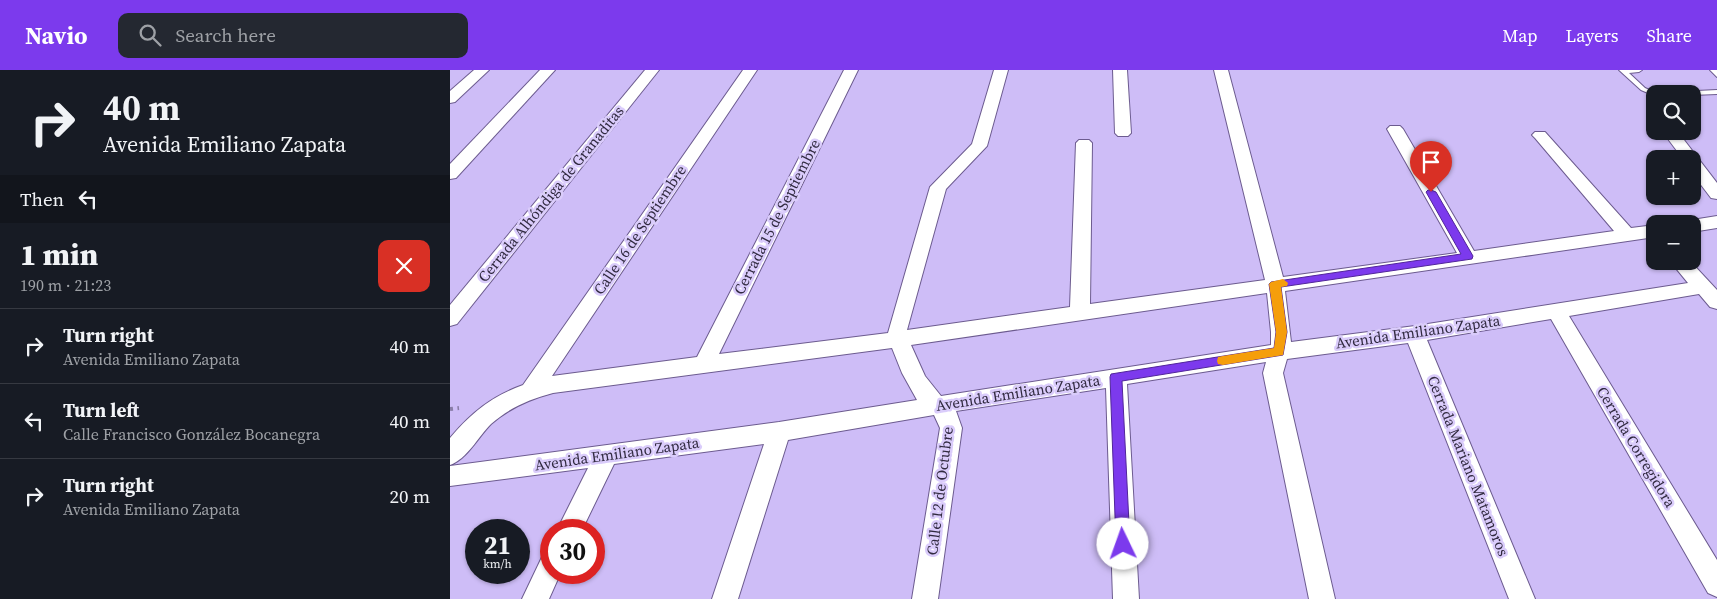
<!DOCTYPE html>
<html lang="en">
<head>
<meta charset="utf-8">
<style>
  :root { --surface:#171b24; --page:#242831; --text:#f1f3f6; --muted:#9ea1a6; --line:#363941; --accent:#7c3aed }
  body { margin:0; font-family:"Source Serif 4",serif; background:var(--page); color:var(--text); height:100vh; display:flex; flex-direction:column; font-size:19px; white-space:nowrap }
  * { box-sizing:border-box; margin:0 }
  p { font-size:16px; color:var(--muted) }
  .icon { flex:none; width:28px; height:28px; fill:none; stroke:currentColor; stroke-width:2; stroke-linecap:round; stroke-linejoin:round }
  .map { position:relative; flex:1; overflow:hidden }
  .details { display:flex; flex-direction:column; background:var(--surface); width:450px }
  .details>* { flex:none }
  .top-card { background:#171b24; color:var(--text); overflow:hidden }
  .tools { position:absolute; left:1196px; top:15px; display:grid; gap:10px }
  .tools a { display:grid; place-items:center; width:55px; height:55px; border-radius:10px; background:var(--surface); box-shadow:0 1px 4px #0004; font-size:25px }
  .speed { position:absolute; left:15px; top:449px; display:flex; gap:10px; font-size:25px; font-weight:700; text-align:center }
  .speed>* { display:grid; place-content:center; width:65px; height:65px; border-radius:50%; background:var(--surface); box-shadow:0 1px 4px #0004; line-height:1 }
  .speed small { font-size:12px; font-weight:400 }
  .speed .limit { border:8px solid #d22; background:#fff; color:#111 }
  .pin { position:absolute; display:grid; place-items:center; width:42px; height:42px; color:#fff; margin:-51px -21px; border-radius:50% 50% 50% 0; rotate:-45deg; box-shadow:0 0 5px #0007 }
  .pin .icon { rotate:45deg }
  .me { position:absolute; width:55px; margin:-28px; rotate:357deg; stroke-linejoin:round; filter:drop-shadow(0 0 4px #0008) }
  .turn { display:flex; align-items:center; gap:18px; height:105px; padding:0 20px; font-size:22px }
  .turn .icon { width:65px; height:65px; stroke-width:2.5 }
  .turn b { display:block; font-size:35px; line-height:42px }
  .then { display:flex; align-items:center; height:48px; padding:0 20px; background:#0003; gap:10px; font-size:19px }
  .round { display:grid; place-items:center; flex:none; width:52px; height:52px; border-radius:10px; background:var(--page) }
  .head { display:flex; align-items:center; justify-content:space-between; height:85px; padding:0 20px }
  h1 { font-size:30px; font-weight:800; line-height:38px }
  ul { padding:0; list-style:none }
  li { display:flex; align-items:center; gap:15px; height:75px; padding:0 20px; border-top:1px solid var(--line) }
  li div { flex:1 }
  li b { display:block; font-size:19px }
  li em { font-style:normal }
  header { display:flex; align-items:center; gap:30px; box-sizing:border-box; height:70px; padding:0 25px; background:var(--accent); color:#fff }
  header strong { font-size:24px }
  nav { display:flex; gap:28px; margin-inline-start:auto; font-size:18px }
  .search { width:350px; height:45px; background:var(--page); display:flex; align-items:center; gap:12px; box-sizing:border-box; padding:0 18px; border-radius:10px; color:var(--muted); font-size:19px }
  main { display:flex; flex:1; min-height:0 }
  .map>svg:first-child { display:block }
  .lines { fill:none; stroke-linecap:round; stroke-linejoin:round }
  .service-casing { stroke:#6c5b8f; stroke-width:2 }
  .minor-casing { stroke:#6c5b8f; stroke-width:2 }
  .path { stroke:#897da7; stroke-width:4; stroke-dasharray:3 4.5; stroke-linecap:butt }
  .service { fill:#fff; fill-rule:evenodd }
  .minor { fill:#fff; fill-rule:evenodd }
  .route { fill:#7c3aed; stroke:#51269a }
  .slow { fill:#f59e0b }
  .labels { text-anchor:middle; stroke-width:5; stroke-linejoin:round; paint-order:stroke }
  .street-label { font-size:15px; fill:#312a40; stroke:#daccfb }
</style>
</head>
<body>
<header>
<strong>Navio</strong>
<div class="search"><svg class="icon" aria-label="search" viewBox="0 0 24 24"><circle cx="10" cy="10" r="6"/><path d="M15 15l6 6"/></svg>Search here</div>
<nav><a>Map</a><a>Layers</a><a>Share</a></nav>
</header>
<main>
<section class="details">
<div class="top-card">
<div class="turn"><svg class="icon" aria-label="right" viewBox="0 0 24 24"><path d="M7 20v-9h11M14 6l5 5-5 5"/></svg><div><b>40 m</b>Avenida Emiliano Zapata</div></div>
<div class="then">Then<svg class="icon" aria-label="left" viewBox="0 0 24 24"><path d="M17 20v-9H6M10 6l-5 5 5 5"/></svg></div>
</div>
<div class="head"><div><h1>1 min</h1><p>190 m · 21:23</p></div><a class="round" style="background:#d93025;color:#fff"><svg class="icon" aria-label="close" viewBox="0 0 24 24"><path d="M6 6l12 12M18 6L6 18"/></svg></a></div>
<ul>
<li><svg class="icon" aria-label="right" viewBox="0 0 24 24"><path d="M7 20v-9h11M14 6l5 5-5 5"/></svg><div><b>Turn right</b><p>Avenida Emiliano Zapata</p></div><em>40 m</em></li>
<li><svg class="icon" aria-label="left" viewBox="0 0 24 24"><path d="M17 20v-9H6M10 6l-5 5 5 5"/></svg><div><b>Turn left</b><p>Calle Francisco González Bocanegra</p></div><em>40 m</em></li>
<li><svg class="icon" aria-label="right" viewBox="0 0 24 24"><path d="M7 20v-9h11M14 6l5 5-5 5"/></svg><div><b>Turn right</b><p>Avenida Emiliano Zapata</p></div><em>20 m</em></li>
</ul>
</section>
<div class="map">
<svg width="1267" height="529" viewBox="0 0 1267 529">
  <rect width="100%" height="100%" fill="#cebdf7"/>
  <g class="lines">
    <g class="service-casing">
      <g id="service">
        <polygon points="1169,0 1192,0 1189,2 1179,3 1195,18 1208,24 1205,24 1205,26 1191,20"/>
        <polygon points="1260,0 1267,0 1267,7"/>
        <polygon points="1267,20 1267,24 1242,25 1242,24 1223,24 1226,22"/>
      </g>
    </g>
    <g class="minor-casing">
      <g id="minor">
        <polygon points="24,0 39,0 5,32 0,33 0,21"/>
        <polygon points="90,0 105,0 6,108 0,109 0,94"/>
        <polygon points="195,0 209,0 7,254 0,256 0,235"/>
        <path d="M293,0h14l-205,306 145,-19 147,-287h14l-139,284 169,-21 42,-146 42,-43 22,-74h14l-21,76 -41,43 -39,141 163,-23 6,-164 3,-3h10l3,3 -2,161 175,-24 -51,-210h14l55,207 174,-24 -70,-124 3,-3h10l3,3 71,122 140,-20 -79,-93 -3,-3 3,-3h10l86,96 24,-3v12l-370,54 6,51 124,-16 273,-43 -18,-22h20l27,29v19l-7,-2 -11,-13 -130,22 148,244v37l-9,-4 -157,-274 -124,21 108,259h-26l-101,-256 -121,16 -4,14 52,226h-26l-46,-226 3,-11 -139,22 12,215h-26l-7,-211 -150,23 6,17 -24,171h-26l28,-171 -6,-13 -146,25 -50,159h-26l52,-155 -150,20 -32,66h-25l31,-62 -138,18v-20l329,-44 138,-22 -15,-27 -10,-25 -339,45c-23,6 -44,15 -62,31 -13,13 -24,35 -41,41v-27c21,-25 42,-42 73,-53zM817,223l4,39v13l-330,51 -16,-20 -14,-31z"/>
        <polygon points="663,0 677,0 681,63 678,66 668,66 665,63"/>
        <polygon points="1226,64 1231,66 1267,113 1267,129 1261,128 1242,103 1242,89 1233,89 1218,69 1221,66"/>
        <polygon points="1267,146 1267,158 1242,162 1242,154 1235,154 1242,150"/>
        <polygon points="101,484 101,502 111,502 99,529 72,529 92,487"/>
      </g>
    </g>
    <polyline class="path" points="0,339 9,338"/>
    <use href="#service" class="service"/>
    <use href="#minor" class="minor"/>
  </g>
  <polygon class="route" points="978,120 981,120 986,122 1023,186 1022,189 831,217 837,262 833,285 672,311 680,474 678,478 673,480 668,478 666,474 660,307 661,304 824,278 826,262 819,214 821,212 1011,184 976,122"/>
  <polygon class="slow" points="833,209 838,213 837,216 831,217 837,262 833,285 773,295 768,294 767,291 768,287 773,286 824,278 826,262 819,214 821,212"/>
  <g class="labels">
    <g class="street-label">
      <text transform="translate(101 124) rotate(-51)" y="5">Cerrada Alhóndiga de Granaditas</text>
      <text transform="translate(327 147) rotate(-63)" y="5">Cerrada 15 de Septiembre</text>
      <text transform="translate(190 160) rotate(-56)" y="5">Calle 16 de Septiembre</text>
      <text transform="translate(968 262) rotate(-8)" y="5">Avenida Emiliano Zapata</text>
      <text transform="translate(568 323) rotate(-9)" y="5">Avenida Emiliano Zapata</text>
      <text transform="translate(1186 377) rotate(59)" y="5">Cerrada Corregidora</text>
      <text transform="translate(167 384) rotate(-8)" y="5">Avenida Emiliano Zapata</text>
      <text transform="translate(1018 396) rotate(68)" y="5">Cerrada Mariano Matamoros</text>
      <text transform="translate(490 421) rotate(-83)" y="5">Calle 12 de Octubre</text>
    </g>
  </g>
</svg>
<div class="tools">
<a><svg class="icon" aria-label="search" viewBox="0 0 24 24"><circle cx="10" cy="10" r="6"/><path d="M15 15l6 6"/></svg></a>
<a>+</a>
<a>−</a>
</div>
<div class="speed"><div>21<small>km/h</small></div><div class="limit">30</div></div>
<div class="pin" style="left:981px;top:122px;background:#d93025"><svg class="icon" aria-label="arrive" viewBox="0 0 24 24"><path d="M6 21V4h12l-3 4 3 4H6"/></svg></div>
<svg class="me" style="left:673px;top:474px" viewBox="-20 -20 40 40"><circle r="19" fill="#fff"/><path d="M0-13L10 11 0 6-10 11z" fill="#7c3aed"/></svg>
</div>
</main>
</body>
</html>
